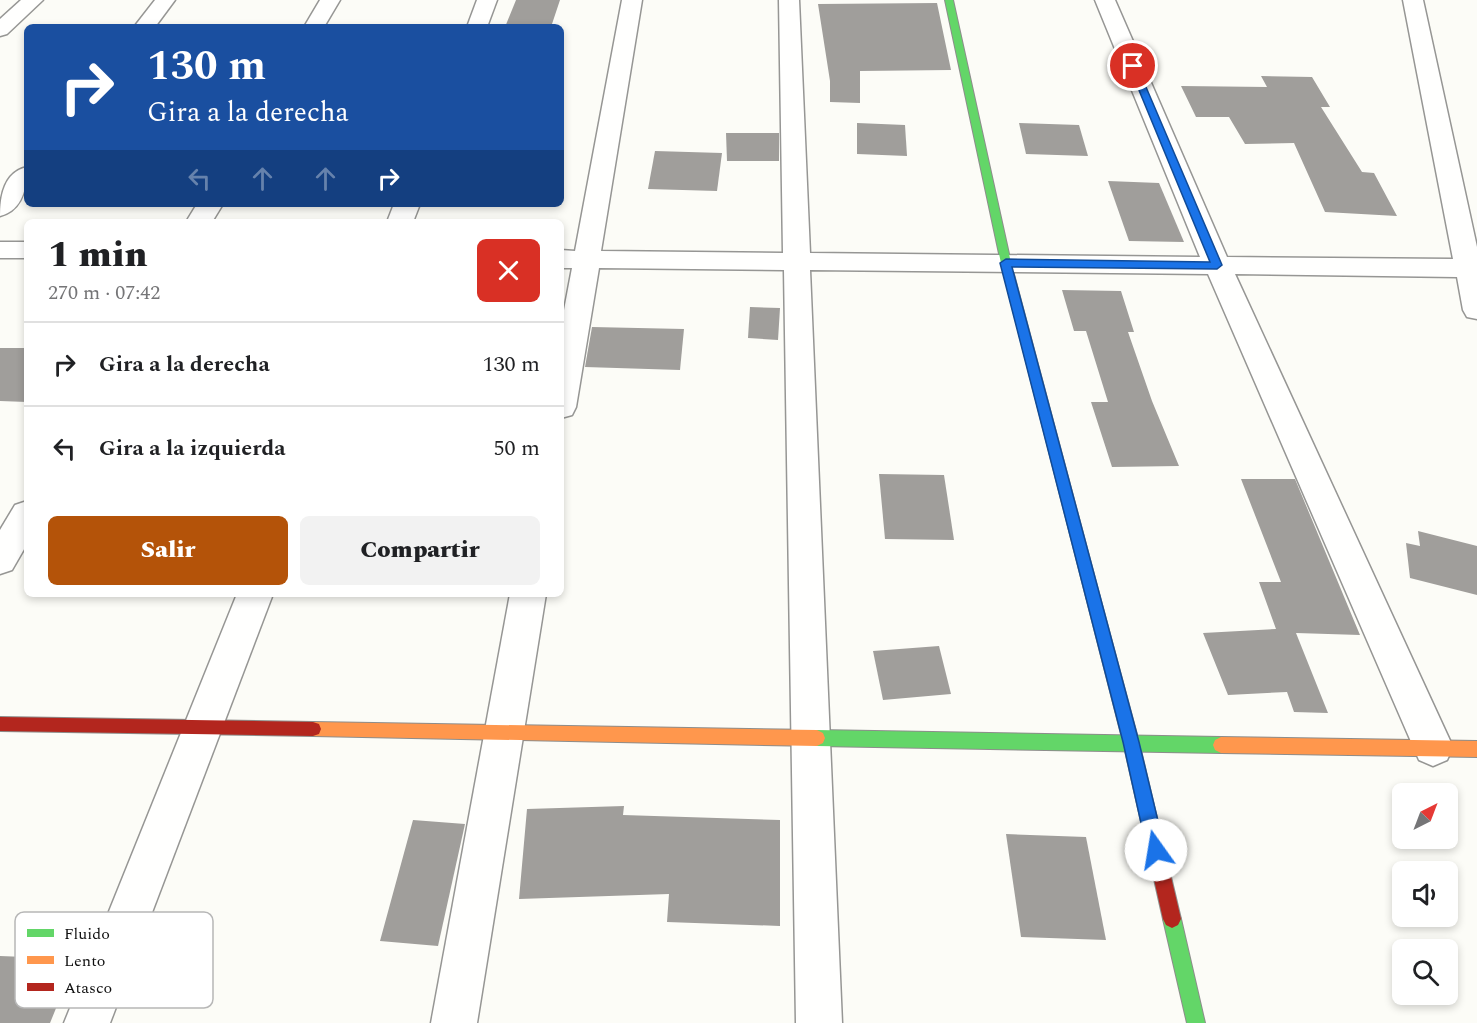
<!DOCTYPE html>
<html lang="es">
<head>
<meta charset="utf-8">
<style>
  :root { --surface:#fff; --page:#f2f2f2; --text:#202124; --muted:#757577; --line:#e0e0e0; --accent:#b45309 }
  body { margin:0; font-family:Spectral,serif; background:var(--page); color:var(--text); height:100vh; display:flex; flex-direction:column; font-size:22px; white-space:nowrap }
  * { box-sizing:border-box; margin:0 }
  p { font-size:20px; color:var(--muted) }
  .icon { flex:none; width:33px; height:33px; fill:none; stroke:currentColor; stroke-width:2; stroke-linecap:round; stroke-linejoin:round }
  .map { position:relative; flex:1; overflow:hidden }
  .sheet { position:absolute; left:24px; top:219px; width:540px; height:378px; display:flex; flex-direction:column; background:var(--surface); border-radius:9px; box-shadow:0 3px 9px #0003 }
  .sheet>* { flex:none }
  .top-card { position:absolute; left:24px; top:24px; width:540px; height:183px; border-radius:9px; box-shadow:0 3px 9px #0003; background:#1a4fa0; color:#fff; overflow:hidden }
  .needle { width:39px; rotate:42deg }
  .fabs { position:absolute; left:1392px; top:783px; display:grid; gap:12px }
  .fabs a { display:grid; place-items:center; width:66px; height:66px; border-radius:9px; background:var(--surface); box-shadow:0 3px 9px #0003; font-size:30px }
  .pin { position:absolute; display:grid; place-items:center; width:51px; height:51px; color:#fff; margin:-26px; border:3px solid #fff; border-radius:50%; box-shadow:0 2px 6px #0007 }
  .me { position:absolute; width:66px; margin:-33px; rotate:347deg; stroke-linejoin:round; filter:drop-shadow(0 0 4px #0008) }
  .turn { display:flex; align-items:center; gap:21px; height:126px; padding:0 24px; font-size:27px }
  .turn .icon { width:78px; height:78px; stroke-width:2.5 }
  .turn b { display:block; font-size:42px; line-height:51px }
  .lanes { display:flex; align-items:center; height:57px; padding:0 24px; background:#0003; justify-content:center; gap:30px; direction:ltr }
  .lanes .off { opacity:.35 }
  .round { display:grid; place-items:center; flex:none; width:63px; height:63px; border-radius:9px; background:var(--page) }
  .headline { display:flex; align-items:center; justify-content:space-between; height:102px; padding:0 24px }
  h1 { font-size:36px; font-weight:800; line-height:45px }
  .primary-button { display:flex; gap:12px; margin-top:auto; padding:12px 24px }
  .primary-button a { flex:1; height:69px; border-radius:9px; background:var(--accent); color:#fff; font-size:24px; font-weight:800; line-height:69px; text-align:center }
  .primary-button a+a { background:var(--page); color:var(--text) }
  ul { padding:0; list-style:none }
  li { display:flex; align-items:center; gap:18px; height:84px; padding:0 24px; border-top:2px solid var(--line) }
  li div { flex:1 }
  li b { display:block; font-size:22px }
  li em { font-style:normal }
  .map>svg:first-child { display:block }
  .building { fill:#a09e9b }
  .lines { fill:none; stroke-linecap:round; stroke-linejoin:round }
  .street-casing { stroke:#969694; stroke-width:3 }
  .fast-casing { stroke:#8d8d8b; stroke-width:2 }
  .slow-casing { stroke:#8d8d8b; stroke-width:2 }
  .jam-casing { stroke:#8d8d8b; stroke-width:2 }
  .street { fill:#fffffe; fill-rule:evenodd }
  .fast { fill:#63d668; fill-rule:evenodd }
  .slow { fill:#ff974d; fill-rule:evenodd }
  .jam { fill:#b3261e; fill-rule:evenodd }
  .route { fill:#1a73e8; stroke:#114b97; stroke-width:1.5 }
  .key { fill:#fff; stroke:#b7b7b7; stroke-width:1.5 }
  .key-label { font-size:16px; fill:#101010 }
</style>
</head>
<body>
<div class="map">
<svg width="1477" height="1023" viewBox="0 0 1477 1023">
  <rect width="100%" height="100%" fill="#fcfcf7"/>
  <g class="building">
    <polygon points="516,0 560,0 551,27 505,27"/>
    <polygon points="937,3 951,70 860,71 860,103 830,102 830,81 818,4"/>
    <polygon points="1261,76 1312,77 1330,107 1321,107 1362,172 1374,173 1397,216 1325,212 1294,143 1245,144 1229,117 1196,117 1181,86 1267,87"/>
    <polygon points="857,123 905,125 907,156 857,154"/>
    <polygon points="1019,123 1079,125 1088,156 1026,154"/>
    <polygon points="726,133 779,133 779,161 727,161"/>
    <polygon points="655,151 722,153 717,191 648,189"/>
    <polygon points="1108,181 1159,183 1184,242 1129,241"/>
    <polygon points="1062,290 1121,291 1134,332 1128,332 1152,401 1179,466 1112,467 1091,402 1108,402 1086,331 1074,331"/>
    <polygon points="750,307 780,308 778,340 748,338"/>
    <polygon points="592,327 684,329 680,370 585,367"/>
    <polygon points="0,348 27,348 27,402 0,401"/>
    <polygon points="879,474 944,475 954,540 885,539"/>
    <polygon points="1241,479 1295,479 1360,635 1296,633 1328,713 1294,712 1287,692 1228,695 1203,633 1276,629 1259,582 1281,582"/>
    <polygon points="1418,531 1477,546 1477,595 1410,578 1406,543 1420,546"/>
    <polygon points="939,646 951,694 883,700 873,651"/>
    <polygon points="624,806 623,815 780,820 780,926 667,922 669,894 519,899 527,809"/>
    <polygon points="413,820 465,824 438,946 380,941"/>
    <polygon points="1006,834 1086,837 1106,940 1021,937"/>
    <polygon points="0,956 76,959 50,1023 0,1023"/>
  </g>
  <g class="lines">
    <g class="street-casing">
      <g id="street">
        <polygon points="21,0 43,0 7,34 0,36 0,19"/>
        <polygon points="155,0 175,0 155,27 134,27"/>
        <polygon points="320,0 340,0 324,27 304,27"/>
        <polygon points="477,0 497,0 487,27 467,27"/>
        <polygon points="622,0 642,0 601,251 783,253 779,0 799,0 810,253 1200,257 1095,0 1115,0 1227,257 1453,259 1403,0 1423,0 1477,247 1477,319 1467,317 1463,310 1457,277 1235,274 1447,734 1453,747 1447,760 1433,766 1419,760 1208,274 810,270 842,1023 796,1023 784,270 599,268 576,407 572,415 561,418 561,326 572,268 561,268 561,250 575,251"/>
        <path d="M27,167c0,20 -4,43 -27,49 0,-20 4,-44 27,-49z"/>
        <polygon points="197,204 223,204 212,222 186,222"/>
        <polygon points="394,204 420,204 413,222 387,222"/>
        <rect x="0" y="242" width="27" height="16"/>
        <polygon points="27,501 27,544 12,570 0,574 0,530 15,505"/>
        <polygon points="237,594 273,594 110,1023 64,1023"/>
        <polygon points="510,594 546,594 477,1023 431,1023"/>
      </g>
    </g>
    <g class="fast-casing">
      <g id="fast">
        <polygon points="945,0 953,0 1011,263 1100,597 1098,601 1093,603 1088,601 1086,597 1001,263"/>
        <polygon points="817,730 1221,737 1227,740 1229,745 1227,750 1221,753 817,746 811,743 809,738 811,733"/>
        <polygon points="1172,910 1178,913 1181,919 1205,1023 1187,1023 1163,919 1166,913"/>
      </g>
    </g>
    <g class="slow-casing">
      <g id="slow">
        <polygon points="313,722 817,730 823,733 825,738 823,743 817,746 313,736 307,734 305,729 307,724"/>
        <polygon points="1221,737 1477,741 1477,757 1221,753 1215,750 1213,745 1215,740"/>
      </g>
    </g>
    <g class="jam-casing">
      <g id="jam">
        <polygon points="1093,591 1098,593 1100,597 1139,742 1181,919 1178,925 1172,928 1166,925 1163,919 1123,742 1086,597 1088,593"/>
        <polygon points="0,717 313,722 319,724 321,729 319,734 313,736 0,731"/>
      </g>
    </g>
    <use href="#street" class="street"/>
    <use href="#fast" class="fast"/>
    <use href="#slow" class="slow"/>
    <use href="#jam" class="jam"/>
  </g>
  <polygon class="route" points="1133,64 1137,66 1222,265 1217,269 1012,267 1139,742 1165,850 1162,856 1156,859 1150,856 1147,850 1123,742 1000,263 1006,259 1210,262 1129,66"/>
  <rect x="15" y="912" width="198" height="96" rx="9" class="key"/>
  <rect x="27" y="929" width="27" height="8" fill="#63d668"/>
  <rect x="27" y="956" width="27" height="8" fill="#ff974d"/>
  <rect x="27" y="983" width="27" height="8" fill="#b3261e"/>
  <g class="key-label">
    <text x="64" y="939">Fluido</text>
    <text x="64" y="966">Lento</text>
    <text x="64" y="993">Atasco</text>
  </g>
</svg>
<div class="fabs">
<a><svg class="needle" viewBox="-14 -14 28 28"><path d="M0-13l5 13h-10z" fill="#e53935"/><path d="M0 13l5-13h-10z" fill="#757577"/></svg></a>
<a><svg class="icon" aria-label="sound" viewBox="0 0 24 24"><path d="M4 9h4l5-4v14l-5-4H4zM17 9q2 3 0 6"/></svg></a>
<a><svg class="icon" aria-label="search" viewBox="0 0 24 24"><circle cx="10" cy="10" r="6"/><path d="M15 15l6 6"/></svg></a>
</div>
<div class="pin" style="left:1133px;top:66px;background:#d93025"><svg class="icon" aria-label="arrive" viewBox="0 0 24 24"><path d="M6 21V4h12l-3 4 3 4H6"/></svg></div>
<svg class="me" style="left:1156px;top:850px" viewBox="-20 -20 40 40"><circle r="19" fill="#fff"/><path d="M0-13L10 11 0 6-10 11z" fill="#1a73e8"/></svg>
<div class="top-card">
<div class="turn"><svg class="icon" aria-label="right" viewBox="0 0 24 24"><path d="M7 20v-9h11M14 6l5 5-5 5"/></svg><div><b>130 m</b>Gira a la derecha</div></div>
<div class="lanes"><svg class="icon off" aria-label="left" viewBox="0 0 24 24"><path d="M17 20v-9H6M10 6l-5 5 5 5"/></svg><svg class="icon off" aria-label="ahead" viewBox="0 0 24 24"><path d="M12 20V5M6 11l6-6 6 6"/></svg><svg class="icon off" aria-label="ahead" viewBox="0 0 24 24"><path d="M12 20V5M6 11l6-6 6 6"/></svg><svg class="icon" aria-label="right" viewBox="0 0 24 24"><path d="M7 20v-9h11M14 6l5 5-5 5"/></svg></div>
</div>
<section class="sheet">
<div class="headline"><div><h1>1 min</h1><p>270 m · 07:42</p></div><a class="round" style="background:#d93025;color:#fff"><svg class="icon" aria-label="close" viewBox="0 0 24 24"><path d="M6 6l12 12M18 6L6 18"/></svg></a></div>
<ul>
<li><svg class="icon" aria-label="right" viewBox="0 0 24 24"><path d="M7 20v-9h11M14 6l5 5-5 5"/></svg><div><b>Gira a la derecha</b></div><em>130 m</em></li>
<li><svg class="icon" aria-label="left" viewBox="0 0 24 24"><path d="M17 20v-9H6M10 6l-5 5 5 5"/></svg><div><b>Gira a la izquierda</b></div><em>50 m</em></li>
</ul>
<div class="primary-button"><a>Salir</a><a>Compartir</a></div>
</section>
</div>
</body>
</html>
